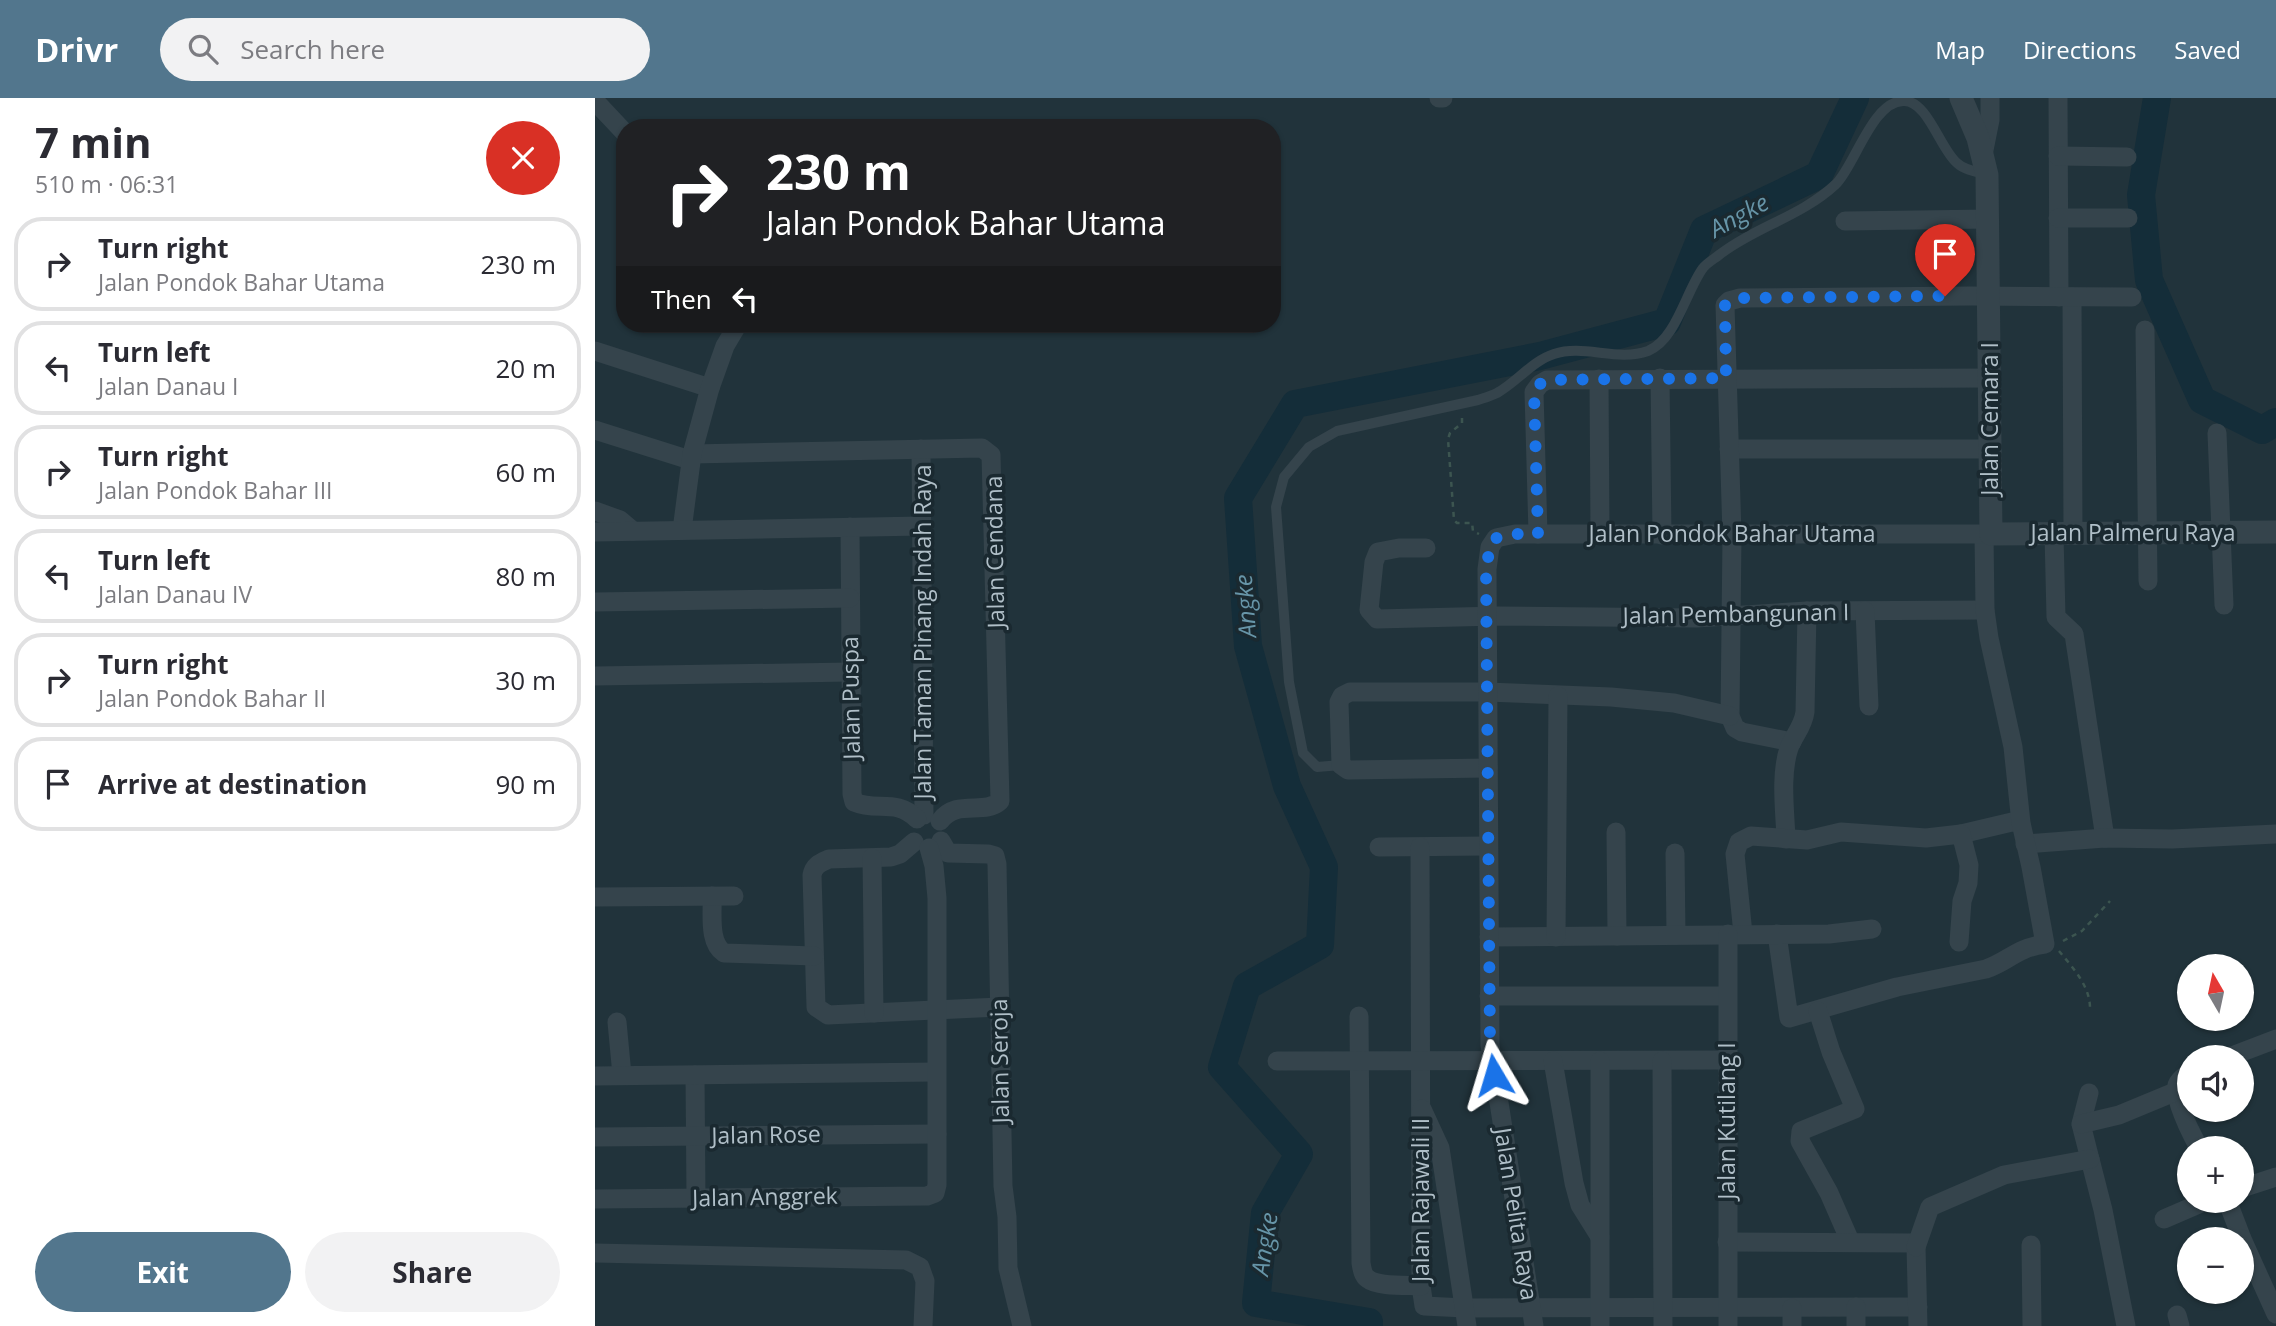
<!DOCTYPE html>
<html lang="en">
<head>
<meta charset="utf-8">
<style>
  :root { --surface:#fff; --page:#f2f2f3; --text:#2b2b33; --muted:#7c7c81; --line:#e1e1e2; --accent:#52768d }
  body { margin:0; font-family:"Open Sans",sans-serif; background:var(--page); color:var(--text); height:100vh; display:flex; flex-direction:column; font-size:26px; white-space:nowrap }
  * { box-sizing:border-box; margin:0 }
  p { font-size:23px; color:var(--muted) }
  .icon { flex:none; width:38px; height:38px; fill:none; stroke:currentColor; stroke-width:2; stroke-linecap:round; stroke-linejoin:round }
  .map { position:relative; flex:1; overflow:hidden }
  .sheet { display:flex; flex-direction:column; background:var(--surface); width:595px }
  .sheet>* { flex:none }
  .top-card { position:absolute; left:21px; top:21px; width:665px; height:214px; border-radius:28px; box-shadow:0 2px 5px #0004; background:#202124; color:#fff; overflow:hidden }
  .needle { width:46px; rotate:351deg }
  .buttons { position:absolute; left:1582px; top:856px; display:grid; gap:14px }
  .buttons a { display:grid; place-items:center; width:77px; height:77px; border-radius:50%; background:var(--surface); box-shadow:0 2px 5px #0004; font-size:35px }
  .pin { position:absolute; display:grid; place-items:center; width:60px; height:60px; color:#fff; margin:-72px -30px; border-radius:50% 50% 50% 0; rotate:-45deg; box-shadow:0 0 7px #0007 }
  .pin .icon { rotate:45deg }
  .me { position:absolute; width:77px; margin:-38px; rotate:353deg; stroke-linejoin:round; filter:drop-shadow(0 0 5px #0008) }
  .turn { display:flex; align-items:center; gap:24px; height:147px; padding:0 35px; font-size:32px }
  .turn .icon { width:91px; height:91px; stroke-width:2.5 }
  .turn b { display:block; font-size:49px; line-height:60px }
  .then { display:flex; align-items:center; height:66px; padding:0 35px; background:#0003; gap:14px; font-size:26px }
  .round { display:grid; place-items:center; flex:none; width:74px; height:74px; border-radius:37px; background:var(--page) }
  .overview { display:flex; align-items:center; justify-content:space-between; height:119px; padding:0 35px }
  h1 { font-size:42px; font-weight:700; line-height:52px }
  .action { display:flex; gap:14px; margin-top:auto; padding:14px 35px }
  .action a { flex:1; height:80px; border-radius:42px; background:var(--accent); color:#fff; font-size:28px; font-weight:700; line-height:80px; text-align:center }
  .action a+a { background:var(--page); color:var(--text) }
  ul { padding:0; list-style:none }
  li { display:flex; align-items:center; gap:21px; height:94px; margin:0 14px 10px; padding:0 21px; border:4px solid var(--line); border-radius:28px }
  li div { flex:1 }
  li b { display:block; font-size:26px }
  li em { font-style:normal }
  header { display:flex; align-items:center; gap:42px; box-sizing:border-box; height:98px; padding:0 35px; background:var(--accent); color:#fff }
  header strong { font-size:33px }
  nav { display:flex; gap:38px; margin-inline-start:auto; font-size:24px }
  .search { width:490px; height:63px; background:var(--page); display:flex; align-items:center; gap:18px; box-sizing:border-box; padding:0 24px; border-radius:38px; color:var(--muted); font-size:26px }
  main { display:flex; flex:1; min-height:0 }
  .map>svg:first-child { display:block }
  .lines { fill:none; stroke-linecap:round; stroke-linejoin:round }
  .river { stroke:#142d39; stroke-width:28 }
  .path { stroke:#3c5550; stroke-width:2.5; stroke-dasharray:5 5; stroke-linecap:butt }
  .service { stroke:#35444c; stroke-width:10 }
  .minor { stroke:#35444c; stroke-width:19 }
  .tertiary { stroke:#35444c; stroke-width:23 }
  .route { stroke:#1a73e8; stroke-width:12; stroke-dasharray:0 21.6 }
  .labels { text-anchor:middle; stroke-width:7; stroke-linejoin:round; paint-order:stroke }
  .street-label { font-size:23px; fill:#b0bfc8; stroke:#1a2930 }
  .water-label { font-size:24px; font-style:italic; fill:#6795a8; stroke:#1a2930 }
</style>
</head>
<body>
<header>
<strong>Drivr</strong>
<div class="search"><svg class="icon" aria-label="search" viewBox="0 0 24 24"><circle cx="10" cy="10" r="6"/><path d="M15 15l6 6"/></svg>Search here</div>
<nav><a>Map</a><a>Directions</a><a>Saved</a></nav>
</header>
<main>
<section class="sheet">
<div class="overview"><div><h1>7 min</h1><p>510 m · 06:31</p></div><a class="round" style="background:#d93025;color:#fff"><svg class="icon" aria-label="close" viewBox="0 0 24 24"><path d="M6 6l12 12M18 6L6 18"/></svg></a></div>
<ul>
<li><svg class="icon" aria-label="right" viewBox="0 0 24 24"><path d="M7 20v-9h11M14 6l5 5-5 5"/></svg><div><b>Turn right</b><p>Jalan Pondok Bahar Utama</p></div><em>230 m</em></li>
<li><svg class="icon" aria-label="left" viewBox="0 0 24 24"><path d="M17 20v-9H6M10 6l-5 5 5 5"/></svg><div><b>Turn left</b><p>Jalan Danau I</p></div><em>20 m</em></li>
<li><svg class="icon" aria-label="right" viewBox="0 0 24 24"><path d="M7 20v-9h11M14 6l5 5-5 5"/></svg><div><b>Turn right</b><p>Jalan Pondok Bahar III</p></div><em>60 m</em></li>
<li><svg class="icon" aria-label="left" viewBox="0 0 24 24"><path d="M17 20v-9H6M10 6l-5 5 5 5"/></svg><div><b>Turn left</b><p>Jalan Danau IV</p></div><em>80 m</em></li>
<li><svg class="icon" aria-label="right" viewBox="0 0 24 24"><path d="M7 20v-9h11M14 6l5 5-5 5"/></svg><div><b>Turn right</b><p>Jalan Pondok Bahar II</p></div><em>30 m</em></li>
<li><svg class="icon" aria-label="arrive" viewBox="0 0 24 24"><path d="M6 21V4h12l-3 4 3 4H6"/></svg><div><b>Arrive at destination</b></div><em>90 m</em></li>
</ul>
<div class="action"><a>Exit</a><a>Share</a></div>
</section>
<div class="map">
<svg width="1681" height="1228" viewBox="0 0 1681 1228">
  <rect width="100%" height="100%" fill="#21333b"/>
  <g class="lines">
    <g class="river">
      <polyline points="1562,0 1546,97 1554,182 1607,302 1667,332 1681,324"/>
      <polyline points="774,1228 774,1224 661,1205 670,1115 704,1056 627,969 652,888 725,847 729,769 692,688 653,548 643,400 700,306 945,258 1072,224 1109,132 1224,77 1260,0"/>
    </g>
    <g class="path">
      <polyline points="867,320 867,325 855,335 853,341 859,422 862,425 877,425 878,433 884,436"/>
      <polyline points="1468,843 1487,833 1515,803"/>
      <path d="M1464,853c14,17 31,35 31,57"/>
    </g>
    <path class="service" d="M746,667l-24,2 -14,-14 -14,-71 -13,-175 8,-30 25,-30 28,-16 141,-31c6,-2 13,-4 19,-7 20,-11 35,-32 57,-39 30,-10 63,8 94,-3 28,-11 38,-60 55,-83 4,-5 11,-9 16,-13 36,-28 83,-39 117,-71 19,-19 37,-84 68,-83 24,0 36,48 53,62 7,7 20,9 29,11"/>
    <g class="minor">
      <polyline points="844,0 848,0"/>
      <polyline points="1463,0 1464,199"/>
      <polyline points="0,3 30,35"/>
      <polyline points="1388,57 1395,22 1395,0"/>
      <polyline points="1463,58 1532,59"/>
      <polyline points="1463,120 1533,120"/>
      <polyline points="1250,123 1394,121"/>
      <polyline points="1477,199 1478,435"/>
      <polyline points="1550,232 1553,483"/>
      <polyline points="0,253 115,290"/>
      <polyline points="1065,280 1067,437"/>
      <polyline points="1004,281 1005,436"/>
      <polyline points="0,332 95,362"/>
      <polyline points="1622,335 1629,507"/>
      <polyline points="326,351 329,717"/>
      <polyline points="1134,351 1395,351"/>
      <path d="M97,356l290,-6 9,7 9,346c-16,15 -43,-3 -60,20"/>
      <polyline points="0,413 25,422 38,433"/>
      <path d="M255,429l2,267 2,8c23,10 42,-4 63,17"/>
      <polyline points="87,432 97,356 115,290 130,248 143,226"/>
      <polyline points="0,434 327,428"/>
      <polyline points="943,436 939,294 945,286 952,282 1395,280"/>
      <polyline points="1459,436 1461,519 1479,536 1510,740"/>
      <polyline points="831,450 804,450 783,454 779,464 774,512 782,521 903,518 1101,520 1212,513 1390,512"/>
      <polyline points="0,504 255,500"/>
      <polyline points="1270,513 1274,608"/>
      <polyline points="0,578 255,574"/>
      <polyline points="1197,644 1147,634 1140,630 1135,618 1137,437 1130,207 1134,203 1145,200 1376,198 1537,199"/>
      <polyline points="893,670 753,672 746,667 744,604 747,598 755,594 892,594 1016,599 1079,605 1135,618"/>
      <polyline points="1021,734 1022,838"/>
      <polyline points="1366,736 1417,724 1426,725"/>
      <path d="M1191,741c-1,-28 -6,-64 3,-91 5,-13 14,-21 16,-36l2,-101"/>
      <polyline points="346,743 353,755 393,756 400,758 402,766 408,1088 412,1119 413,1170 427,1228"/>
      <path d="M319,744l-14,12 -9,3 -62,2c-9,4 -15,6 -17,16l4,132 12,8 171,-8"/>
      <polyline points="1430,746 1510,740 1577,741 1681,736"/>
      <polyline points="784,749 893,748"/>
      <polyline points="825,749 826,1188 829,1208 870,1210 1323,1209"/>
      <polyline points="1080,755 1081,837"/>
      <polyline points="277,760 279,915"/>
      <path d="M117,798c1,18 -4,46 12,57l90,3"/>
      <polyline points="0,799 139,798"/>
      <polyline points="1148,836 1140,756 1144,744 1156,738 1212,742 1246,734 1331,740 1366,736 1374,767 1373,785 1367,803 1364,844"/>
      <path d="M1182,836l12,84 108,-31 89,-18c23,-8 30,-21 59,-25l-14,-77 -10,-44 -8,-76 -24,-109 -4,-28 -1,-76"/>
      <polyline points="894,839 1234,836 1277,831"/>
      <polyline points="961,839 963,598"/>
      <polyline points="894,898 1132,898"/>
      <polyline points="1223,913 1236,954 1260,1011 1206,1033 1205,1043 1234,1095 1255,1143"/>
      <path d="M764,918l2,247c1,6 2,13 7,16 10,8 40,6 53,7"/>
      <polyline points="22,924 27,977"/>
      <polyline points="1634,959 1681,941"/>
      <polyline points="682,963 1132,962"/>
      <polyline points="958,963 979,1085 985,1107 1005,1139"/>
      <polyline points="1005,963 1005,1228"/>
      <polyline points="1067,963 1068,1228"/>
      <path d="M1594,975c-4,3 -10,6 -12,12 -4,14 15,50 22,63"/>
      <polyline points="100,977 101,1100"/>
      <polyline points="0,978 341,974"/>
      <polyline points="1494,995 1486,1026 1508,1112 1531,1228"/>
      <polyline points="827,1011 845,1050 872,1228"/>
      <polyline points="1486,1026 1524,1017 1582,993"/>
      <polyline points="0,1039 342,1036"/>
      <polyline points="1647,1090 1681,1079"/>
      <polyline points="0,1101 332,1098 340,1095 342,1087 342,800 339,768 334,750"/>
      <polyline points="1632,1102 1647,1141"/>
      <polyline points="1569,1121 1613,1102"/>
      <polyline points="1647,1141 1681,1216"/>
      <polyline points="1132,1144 1318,1145 1321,1149 1323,1228"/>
      <polyline points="1436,1147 1437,1228"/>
      <polyline points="1321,1149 1335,1109 1409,1077 1495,1061"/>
      <polyline points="0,1155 311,1162 325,1169 330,1183 328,1228"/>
      <polyline points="1261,1209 1261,1228"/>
      <polyline points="1197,1210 1197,1228"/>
      <polyline points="1582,1217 1585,1228"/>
      <polyline points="939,1228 895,947 892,471 895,449 901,440 920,436 1396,436"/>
      <polyline points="1133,1228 1133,836"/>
    </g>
    <polyline class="tertiary" points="1366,0 1383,40 1392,77 1396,436 1681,434"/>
  </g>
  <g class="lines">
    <polyline class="route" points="899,977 895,947 891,471 895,449 901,440 919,436 943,436 939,294 945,286 952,282 1131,280 1130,207 1134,203 1145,200 1350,198"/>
  </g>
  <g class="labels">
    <g class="street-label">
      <text transform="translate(1395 321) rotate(-90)" y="8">Jalan Cemara I</text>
      <text x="1538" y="443">Jalan Palmeru Raya</text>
      <text x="1137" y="444">Jalan Pondok Bahar Utama</text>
      <text transform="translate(400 454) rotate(-91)" y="8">Jalan Cendana</text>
      <text transform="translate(1141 516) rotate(-1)" y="8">Jalan Pembangunan I</text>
      <text transform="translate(328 534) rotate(-90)" y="8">Jalan Taman Pinang Indah Raya</text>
      <text transform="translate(256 600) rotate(-91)" y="8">Jalan Puspa</text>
      <text transform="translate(405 963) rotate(-91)" y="8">Jalan Seroja</text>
      <text transform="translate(1132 1023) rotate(-90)" y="8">Jalan Kutilang I</text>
      <text transform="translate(171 1037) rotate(-1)" y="8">Jalan Rose</text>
      <text transform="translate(170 1099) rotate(-1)" y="8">Jalan Anggrek</text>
      <text transform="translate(826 1102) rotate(-90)" y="8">Jalan Rajawali II</text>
      <text transform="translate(921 1116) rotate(81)" y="8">Jalan Pelita Raya</text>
    </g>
    <g class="water-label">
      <text transform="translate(1144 118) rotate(-29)" y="8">Angke</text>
      <text transform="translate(651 508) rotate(-94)" y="8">Angke</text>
      <text transform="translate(670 1146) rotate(-81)" y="8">Angke</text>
    </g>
  </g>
</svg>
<div class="buttons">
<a><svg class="needle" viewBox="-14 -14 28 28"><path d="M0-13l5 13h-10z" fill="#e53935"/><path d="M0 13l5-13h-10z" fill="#7c7c81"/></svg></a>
<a><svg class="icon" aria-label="sound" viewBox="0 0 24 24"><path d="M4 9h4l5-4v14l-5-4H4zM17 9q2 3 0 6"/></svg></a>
<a>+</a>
<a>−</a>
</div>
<div class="pin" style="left:1350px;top:198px;background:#d93025"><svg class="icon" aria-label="arrive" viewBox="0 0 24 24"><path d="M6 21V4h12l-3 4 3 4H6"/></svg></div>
<svg class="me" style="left:899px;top:977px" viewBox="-20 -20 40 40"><path d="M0-17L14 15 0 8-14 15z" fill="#1a73e8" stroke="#fff" stroke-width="4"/></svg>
<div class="top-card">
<div class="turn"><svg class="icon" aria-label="right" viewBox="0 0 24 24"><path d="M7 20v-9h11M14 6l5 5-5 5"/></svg><div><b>230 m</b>Jalan Pondok Bahar Utama</div></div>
<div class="then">Then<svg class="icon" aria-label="left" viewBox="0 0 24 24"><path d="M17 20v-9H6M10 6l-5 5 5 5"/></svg></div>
</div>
</div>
</main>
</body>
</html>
